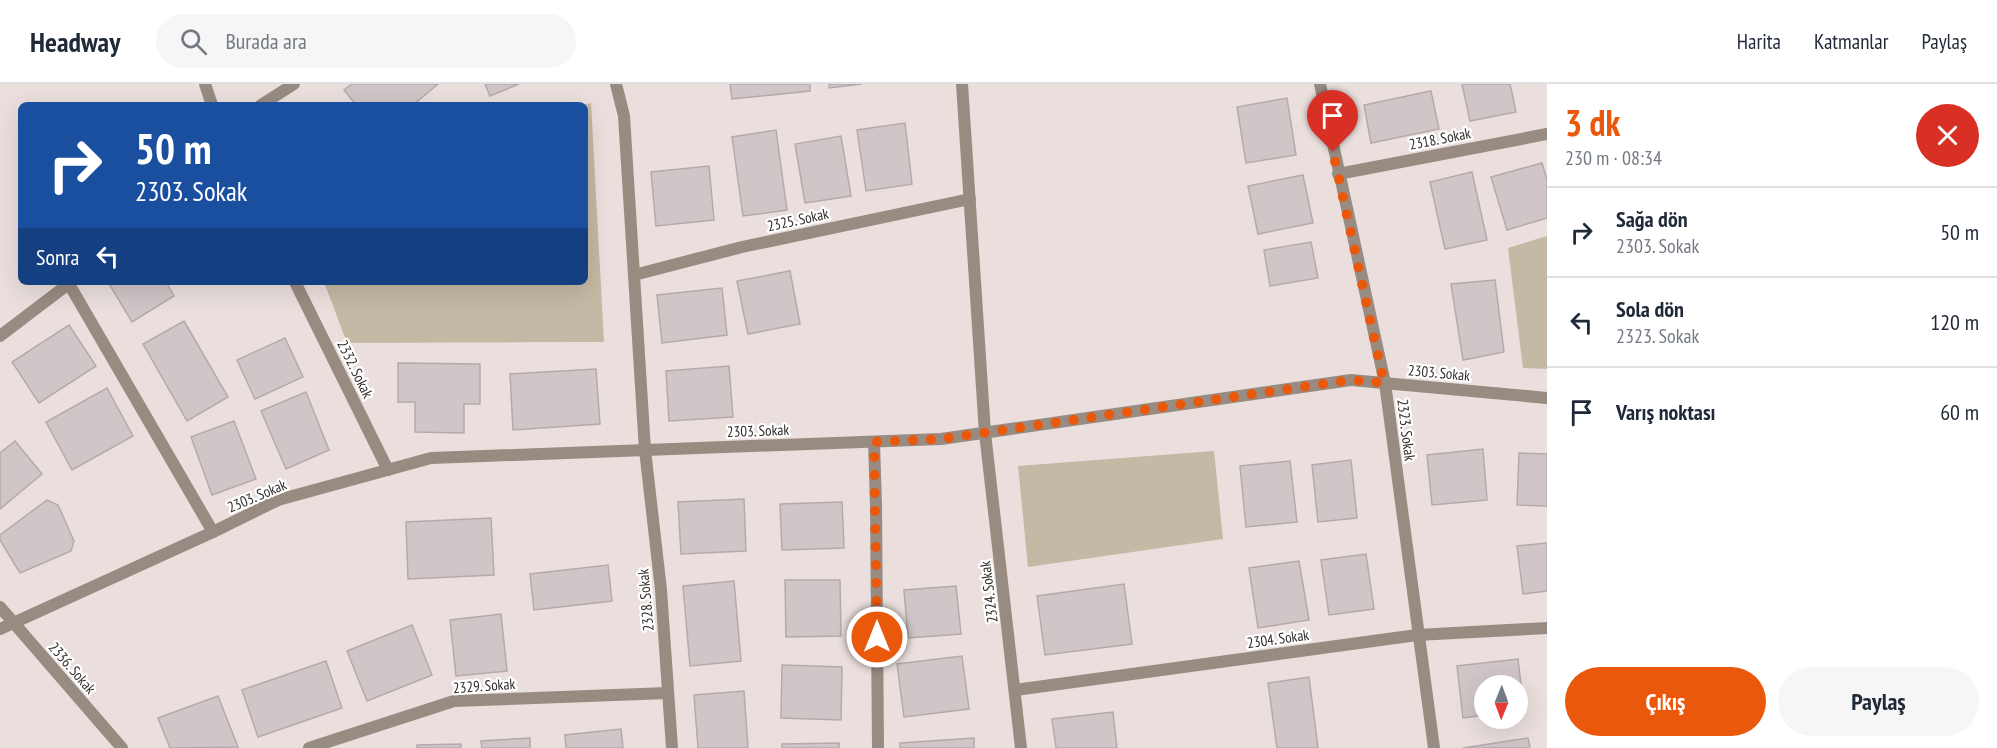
<!DOCTYPE html>
<html lang="tr">
<head>
<meta charset="utf-8">
<style>
  :root { --surface:#fff; --page:#f6f6f7; --text:#1f2937; --muted:#747a83; --line:#e0e1e3; --accent:#ea580c }
  body { margin:0; font-family:"PT Sans Narrow",sans-serif; background:var(--page); color:var(--text); height:100vh; display:flex; flex-direction:column; font-size:22px; white-space:nowrap }
  * { box-sizing:border-box; margin:0 }
  p { font-size:20px; color:var(--muted) }
  .icon { flex:none; width:33px; height:33px; fill:none; stroke:currentColor; stroke-width:2; stroke-linecap:round; stroke-linejoin:round }
  .map { position:relative; flex:1; overflow:hidden }
  .sheet { display:flex; flex-direction:column; background:var(--surface); width:450px }
  .sheet>* { flex:none }
  .guide { position:absolute; left:18px; top:18px; width:570px; height:183px; border-radius:9px; box-shadow:0 6px 24px #0002; background:#1a4fa0; color:#fff; overflow:hidden }
  .needle { width:39px; rotate:181deg }
  .tools { position:absolute; left:1474px; top:591px; display:grid; gap:12px }
  .tools a { display:grid; place-items:center; width:54px; height:54px; border-radius:50%; background:var(--surface); box-shadow:0 6px 24px #0002; font-size:30px }
  .pin { position:absolute; display:grid; place-items:center; width:51px; height:51px; color:#fff; margin:-62px -26px; border-radius:50% 50% 50% 0; rotate:-45deg; box-shadow:0 0 6px #0007 }
  .pin .icon { rotate:45deg }
  .me { position:absolute; width:66px; margin:-33px; rotate:0deg; stroke-linejoin:round; filter:drop-shadow(0 0 4px #0008) }
  .turn { display:flex; align-items:center; gap:21px; height:126px; padding:0 18px; font-size:27px }
  .turn .icon { width:78px; height:78px; stroke-width:2.5 }
  .turn b { display:block; font-size:42px; line-height:51px }
  .then { display:flex; align-items:center; height:57px; padding:0 18px; background:#0003; gap:12px; font-size:22px }
  .round { display:grid; place-items:center; flex:none; width:63px; height:63px; border-radius:32px; background:var(--page) }
  .summary { display:flex; align-items:center; justify-content:space-between; height:102px; padding:0 18px }
  h1 { font-size:36px; font-weight:700; line-height:45px; color:var(--accent) }
  .button { display:flex; gap:12px; margin-top:auto; padding:12px 18px }
  .button a { flex:1; height:69px; border-radius:36px; background:var(--accent); color:#fff; font-size:24px; font-weight:700; line-height:69px; text-align:center }
  .button a+a { background:var(--page); color:var(--text) }
  ul { padding:0; list-style:none }
  li { display:flex; align-items:center; gap:18px; height:90px; padding:0 18px; border-top:2px solid var(--line) }
  li div { flex:1 }
  li b { display:block; font-size:22px }
  li em { font-style:normal }
  header { display:flex; align-items:center; gap:36px; box-sizing:border-box; height:84px; padding:0 30px; background:var(--surface); border-bottom:2px solid var(--line) }
  header strong { font-size:28px }
  nav { display:flex; gap:33px; margin-inline-start:auto; font-size:21px }
  .search { width:420px; height:54px; background:var(--page); display:flex; align-items:center; gap:15px; box-sizing:border-box; padding:0 21px; border-radius:33px; color:var(--muted); font-size:22px }
  main { display:flex; flex:1; min-height:0 }
  .map>svg:first-child { display:block }
  .green { fill:#c3b9a4 }
  .building { fill:#d1c6c7; stroke:#b5aaab; stroke-width:1.5 }
  .lines { fill:none; stroke-linecap:round; stroke-linejoin:round }
  .minor { stroke:#988b82; stroke-width:12 }
  .route { stroke:#ea580c; stroke-width:10; stroke-dasharray:0 18 }
  .labels { text-anchor:middle; stroke-width:4.5; stroke-linejoin:round; paint-order:stroke }
  .street-label { font-size:15px; fill:#322e2d; stroke:#fff }
</style>
</head>
<body>
<header>
<strong>Headway</strong>
<div class="search"><svg class="icon" aria-label="search" viewBox="0 0 24 24"><circle cx="10" cy="10" r="6"/><path d="M15 15l6 6"/></svg>Burada ara</div>
<nav><a>Harita</a><a>Katmanlar</a><a>Paylaş</a></nav>
</header>
<main>
<div class="map">
<svg width="1547" height="664" viewBox="0 0 1547 664">
  <rect width="100%" height="100%" fill="#eadfdc"/>
  <g class="green">
    <polygon points="591,19 604,258 347,259 324,198 585,198 585,21 583,21"/>
    <polygon points="1547,152 1547,285 1523,284 1508,164"/>
    <polygon points="1214,367 1223,455 1028,483 1018,382"/>
  </g>
  <g class="building">
    <polygon points="352,0 438,0 413,21 356,21 344,6"/>
    <polygon points="485,0 519,0 490,12"/>
    <polygon points="730,0 810,0 810,7 732,15"/>
    <polygon points="829,0 862,0 829,4"/>
    <polygon points="1462,0 1510,0 1516,28 1470,37"/>
    <polygon points="1431,7 1439,45 1371,59 1364,21"/>
    <polygon points="1287,14 1296,71 1246,79 1237,23"/>
    <polygon points="905,39 912,100 866,107 857,46"/>
    <polygon points="776,46 787,126 743,132 732,53"/>
    <polygon points="841,52 851,112 805,119 795,60"/>
    <polygon points="1542,79 1547,96 1547,134 1507,146 1491,93"/>
    <polygon points="709,82 714,136 656,142 651,88"/>
    <polygon points="1472,88 1487,156 1445,165 1430,98"/>
    <polygon points="1303,91 1313,139 1258,150 1248,102"/>
    <polygon points="1311,158 1318,194 1270,202 1264,166"/>
    <polygon points="790,187 800,240 748,250 737,197"/>
    <polygon points="1495,196 1504,268 1463,276 1451,200"/>
    <polygon points="108,198 166,198 174,212 132,238"/>
    <polygon points="722,204 727,251 662,259 657,211"/>
    <polygon points="184,237 228,313 187,337 143,260"/>
    <polygon points="69,241 96,282 39,319 12,278"/>
    <polygon points="285,254 303,293 255,315 237,276"/>
    <polygon points="398,279 480,280 480,320 464,320 464,349 415,348 415,318 398,318"/>
    <polygon points="729,282 733,333 669,337 666,287"/>
    <polygon points="596,285 600,340 513,346 510,290"/>
    <polygon points="107,304 133,352 72,386 46,338"/>
    <polygon points="306,308 329,366 286,385 261,327"/>
    <polygon points="234,337 256,395 212,411 191,353"/>
    <polygon points="15,357 42,390 0,425 0,369"/>
    <polygon points="1483,365 1487,416 1432,421 1427,371"/>
    <polygon points="1519,369 1547,370 1547,422 1517,421"/>
    <polygon points="1351,376 1357,434 1318,438 1312,381"/>
    <polygon points="1290,377 1297,438 1246,443 1240,382"/>
    <polygon points="744,415 746,467 681,470 678,418"/>
    <polygon points="47,416 58,421 74,457 71,467 20,489 0,456 0,451"/>
    <polygon points="842,418 844,464 782,466 780,420"/>
    <polygon points="491,434 494,491 408,495 406,438"/>
    <polygon points="1547,459 1547,507 1523,510 1517,462"/>
    <polygon points="1366,470 1374,525 1329,531 1321,476"/>
    <polygon points="1299,477 1309,536 1258,544 1249,484"/>
    <polygon points="608,481 612,517 534,526 530,490"/>
    <polygon points="785,496 840,496 841,552 786,553"/>
    <polygon points="734,497 741,577 690,582 683,502"/>
    <polygon points="1124,500 1132,560 1045,571 1037,512"/>
    <polygon points="956,502 961,550 908,554 904,506"/>
    <polygon points="501,530 507,587 456,592 450,536"/>
    <polygon points="412,541 432,591 367,617 347,567"/>
    <polygon points="962,572 969,625 904,633 897,580"/>
    <polygon points="1518,575 1524,627 1518,627 1518,602 1485,602 1485,631 1463,634 1457,582"/>
    <polygon points="326,577 342,624 258,653 242,606"/>
    <polygon points="782,581 842,583 841,636 781,634"/>
    <polygon points="1309,593 1318,664 1277,664 1268,599"/>
    <polygon points="744,607 748,664 698,664 694,611"/>
    <polygon points="218,612 238,663 170,664 158,634"/>
    <polygon points="1113,628 1117,664 1056,664 1052,635"/>
    <polygon points="621,645 623,664 566,664 565,651"/>
    <polygon points="530,654 530,664 482,664 481,657"/>
    <polygon points="974,654 974,664 900,664 900,659"/>
    <polygon points="1528,654 1530,664 1463,664"/>
    <polygon points="839,659 839,664 782,664 782,660"/>
    <polygon points="461,660 461,664 417,664 417,661"/>
  </g>
  <g class="lines">
    <g class="minor">
      <polyline points="205,0 212,21"/>
      <polyline points="616,0 624,32 645,366 661,506 672,664"/>
      <polyline points="962,0 985,349 1021,664"/>
      <polyline points="1320,0 1385,299 1434,664"/>
      <polyline points="261,21 294,0"/>
      <polyline points="1338,90 1547,50"/>
      <polyline points="634,191 742,163 970,115"/>
      <polyline points="295,198 388,386"/>
      <polyline points="69,200 213,448"/>
      <polyline points="0,252 71,198"/>
      <polyline points="874,358 876,421 878,664"/>
      <polyline points="0,523 122,664"/>
      <polyline points="0,545 213,448 278,416 431,374 941,355 1351,296 1547,314"/>
      <polyline points="1015,606 1417,551 1547,544"/>
      <polyline points="309,664 454,617 668,609"/>
    </g>
  </g>
  <g class="lines">
    <polyline class="route" points="877,553 874,358 941,355 1351,296 1384,299 1333,68"/>
  </g>
  <g class="labels">
    <g class="street-label">
      <text transform="translate(1440 55) rotate(-11)" y="5">2318. Sokak</text>
      <text transform="translate(798 136) rotate(-12)" y="5">2325. Sokak</text>
      <text transform="translate(355 285) rotate(64)" y="5">2332. Sokak</text>
      <text transform="translate(1439 289) rotate(5)" y="5">2303. Sokak</text>
      <text transform="translate(1406 346) rotate(83)" y="5">2323. Sokak</text>
      <text transform="translate(758 347) rotate(-2)" y="5">2303. Sokak</text>
      <text transform="translate(257 412) rotate(-23)" y="5">2303. Sokak</text>
      <text transform="translate(989 508) rotate(-97)" y="5">2324. Sokak</text>
      <text transform="translate(646 516) rotate(-95)" y="5">2328. Sokak</text>
      <text transform="translate(1278 555) rotate(-8)" y="5">2304. Sokak</text>
      <text transform="translate(72 584) rotate(49)" y="5">2336. Sokak</text>
      <text transform="translate(484 602) rotate(-4)" y="5">2329. Sokak</text>
    </g>
  </g>
</svg>
<div class="tools">
<a><svg class="needle" viewBox="-14 -14 28 28"><path d="M0-13l5 13h-10z" fill="#e53935"/><path d="M0 13l5-13h-10z" fill="#747a83"/></svg></a>
</div>
<div class="pin" style="left:1333px;top:68px;background:#d93025"><svg class="icon" aria-label="arrive" viewBox="0 0 24 24"><path d="M6 21V4h12l-3 4 3 4H6"/></svg></div>
<svg class="me" style="left:877px;top:553px" viewBox="-20 -20 40 40"><circle r="17" fill="#ea580c" stroke="#fff" stroke-width="3"/><path d="M0-11L8 9 0 5-8 9z" fill="#fff"/></svg>
<div class="guide">
<div class="turn"><svg class="icon" aria-label="right" viewBox="0 0 24 24"><path d="M7 20v-9h11M14 6l5 5-5 5"/></svg><div><b>50 m</b>2303. Sokak</div></div>
<div class="then">Sonra<svg class="icon" aria-label="left" viewBox="0 0 24 24"><path d="M17 20v-9H6M10 6l-5 5 5 5"/></svg></div>
</div>
</div>
<section class="sheet">
<div class="summary"><div><h1>3 dk</h1><p>230 m · 08:34</p></div><a class="round" style="background:#d93025;color:#fff"><svg class="icon" aria-label="close" viewBox="0 0 24 24"><path d="M6 6l12 12M18 6L6 18"/></svg></a></div>
<ul>
<li><svg class="icon" aria-label="right" viewBox="0 0 24 24"><path d="M7 20v-9h11M14 6l5 5-5 5"/></svg><div><b>Sağa dön</b><p>2303. Sokak</p></div><em>50 m</em></li>
<li><svg class="icon" aria-label="left" viewBox="0 0 24 24"><path d="M17 20v-9H6M10 6l-5 5 5 5"/></svg><div><b>Sola dön</b><p>2323. Sokak</p></div><em>120 m</em></li>
<li><svg class="icon" aria-label="arrive" viewBox="0 0 24 24"><path d="M6 21V4h12l-3 4 3 4H6"/></svg><div><b>Varış noktası</b></div><em>60 m</em></li>
</ul>
<div class="button"><a>Çıkış</a><a>Paylaş</a></div>
</section>
</main>
</body>
</html>
